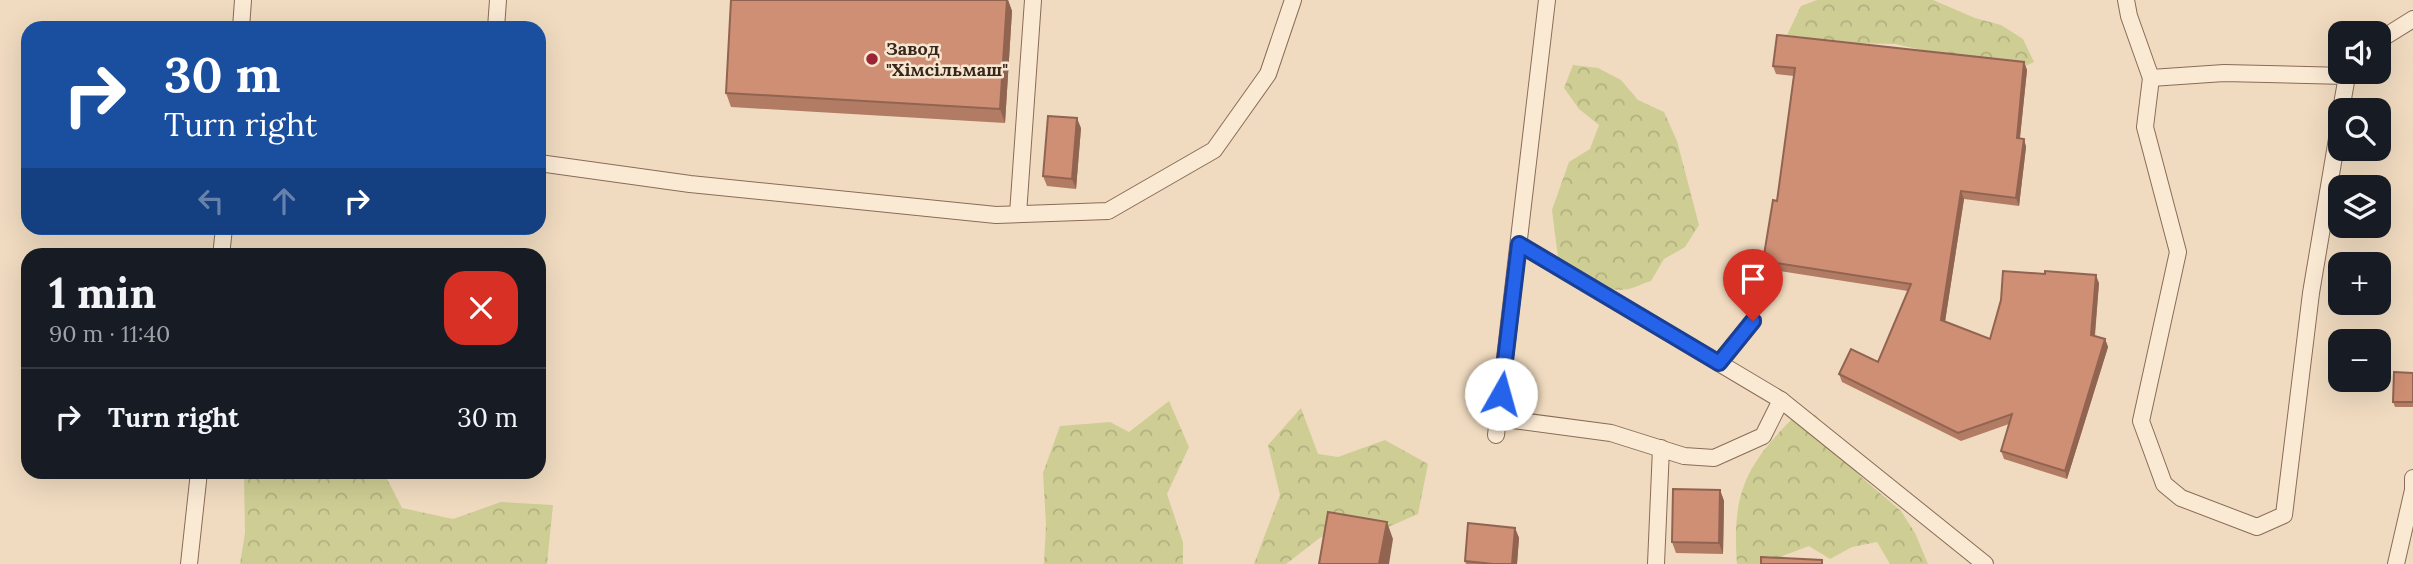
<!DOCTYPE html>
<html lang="en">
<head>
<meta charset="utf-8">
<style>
  :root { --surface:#171b24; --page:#20242c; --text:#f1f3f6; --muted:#9ea1a6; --line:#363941 }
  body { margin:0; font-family:Lora,serif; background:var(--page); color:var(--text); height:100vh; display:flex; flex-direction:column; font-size:26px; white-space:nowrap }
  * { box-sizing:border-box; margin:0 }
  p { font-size:23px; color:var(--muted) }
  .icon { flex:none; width:38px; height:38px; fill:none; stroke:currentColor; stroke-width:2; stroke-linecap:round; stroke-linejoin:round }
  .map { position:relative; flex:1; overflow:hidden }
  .side { position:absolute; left:21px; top:248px; width:525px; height:231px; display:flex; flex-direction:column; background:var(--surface); border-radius:21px; box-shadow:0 7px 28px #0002 }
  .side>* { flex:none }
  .top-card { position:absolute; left:21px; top:21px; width:525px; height:214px; border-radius:21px; box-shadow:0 7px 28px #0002; background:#1a4fa0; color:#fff; overflow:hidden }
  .buttons { position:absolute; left:2328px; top:21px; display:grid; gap:14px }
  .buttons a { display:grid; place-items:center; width:63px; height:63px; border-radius:14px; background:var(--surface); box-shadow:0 7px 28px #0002; font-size:35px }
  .pin { position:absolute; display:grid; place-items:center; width:60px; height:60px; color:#fff; margin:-72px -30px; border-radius:50% 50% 50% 0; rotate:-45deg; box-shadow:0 0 7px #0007 }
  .pin .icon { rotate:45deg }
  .me { position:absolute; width:77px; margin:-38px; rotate:7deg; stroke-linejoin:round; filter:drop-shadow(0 0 5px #0008) }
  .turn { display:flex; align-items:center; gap:24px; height:147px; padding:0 28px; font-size:32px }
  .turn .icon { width:91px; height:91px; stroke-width:2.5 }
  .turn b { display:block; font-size:49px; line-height:60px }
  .lanes { display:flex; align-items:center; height:66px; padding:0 28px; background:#0003; justify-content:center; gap:35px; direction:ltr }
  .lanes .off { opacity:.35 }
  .round { display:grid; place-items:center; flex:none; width:74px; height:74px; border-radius:21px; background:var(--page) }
  .head { display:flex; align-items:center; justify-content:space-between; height:119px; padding:0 28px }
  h1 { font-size:42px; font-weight:700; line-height:52px }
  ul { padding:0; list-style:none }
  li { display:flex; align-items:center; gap:21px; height:98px; padding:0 28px; border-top:2px solid var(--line) }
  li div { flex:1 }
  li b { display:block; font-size:26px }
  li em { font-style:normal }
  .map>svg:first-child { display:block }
  .forest { fill:url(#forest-crowns) }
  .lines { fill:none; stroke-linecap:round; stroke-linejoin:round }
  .service-casing { stroke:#896c57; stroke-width:18 }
  .service { stroke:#faead4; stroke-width:16 }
  .wall { fill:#b27b64 }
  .shaded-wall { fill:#916451 }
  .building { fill:#cf8f74; stroke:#916451; stroke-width:2 }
  .route-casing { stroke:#184099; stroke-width:18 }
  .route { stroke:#2563eb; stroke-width:12 }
  .poi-dot { fill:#9b2535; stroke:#f7e7d0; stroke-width:2.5 }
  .labels { text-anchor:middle; stroke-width:5; stroke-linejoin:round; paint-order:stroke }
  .poi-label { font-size:18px; font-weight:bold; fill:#38261c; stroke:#f7e7d0; text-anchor:start }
</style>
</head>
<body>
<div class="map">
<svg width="2413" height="564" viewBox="0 0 2413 564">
  <defs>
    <pattern id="forest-crowns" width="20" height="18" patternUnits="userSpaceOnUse" patternTransform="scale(1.75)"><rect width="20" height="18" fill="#cecd94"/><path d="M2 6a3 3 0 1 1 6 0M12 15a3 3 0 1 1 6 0" fill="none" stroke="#b2b07f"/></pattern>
  </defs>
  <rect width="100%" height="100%" fill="#f0dbc0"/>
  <g class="forest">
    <polygon points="1817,0 1933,0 1975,18 2001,25 2023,39 2034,62 2023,67 1945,55 1895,44 1845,43 1787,35 1801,6"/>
    <path d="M1573,65l25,3 23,12 17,20 26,12 13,29 22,84 -14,22 -21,12 -13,22c-7,2 -15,6 -22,8 -27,5 -53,-16 -71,-32l-6,-47 17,-48 21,-13 9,-24 -20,-16 -15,-21z"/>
    <polygon points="1169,401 1189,447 1167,494 1183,542 1183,564 1044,564 1046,524 1043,473 1060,426 1110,422 1129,432"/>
    <polygon points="1301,408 1318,454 1338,457 1385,440 1428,464 1418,514 1372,534 1321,537 1286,564 1254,564 1280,495 1268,445"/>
    <path d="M1816,415l29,43 16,19 40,34 14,22 13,31h-38l-13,-22 -25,5 -22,12 -21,-13 -24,9 -15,9h-33c-5,-68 7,-97 55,-145z"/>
    <polygon points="244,473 384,473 402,508 453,519 501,502 553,505 547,564 240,564 245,533"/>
  </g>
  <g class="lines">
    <g class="service-casing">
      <g id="service">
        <polyline points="2126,0 2129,16 2151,78 2224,73 2347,76 2350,72"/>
        <polyline points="241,28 243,0"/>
        <polyline points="496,28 498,0"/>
        <polyline points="2378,41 2413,19"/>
        <polyline points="2151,78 2145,127 2178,252 2141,421 2164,484 2181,498 2257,527 2284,515 2311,293 2340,121"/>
        <polyline points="2341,110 2347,76"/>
        <polyline points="539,163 690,184 996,215 1108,211 1214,150 1268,74 1293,0"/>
        <polyline points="1018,214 1033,0"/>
        <polyline points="1519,244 1781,400 1985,564"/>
        <polyline points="221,256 224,228"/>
        <polyline points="1719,363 1753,321"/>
        <polyline points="1498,418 1611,433 1684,456 1714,458 1763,436 1781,400"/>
        <polyline points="1496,435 1547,0"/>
        <polyline points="189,564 199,472"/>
        <polyline points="1656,564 1661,448"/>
        <polyline points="2396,564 2413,490 2413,478"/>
      </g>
    </g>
    <use href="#service" class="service"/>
  </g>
  <g class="wall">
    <polygon points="1007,0 1008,0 1012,11 1005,123 731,107 726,93"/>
    <polygon points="2024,62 2027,70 2020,138 2024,139 2026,147 2019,206 1964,199 1945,322 1990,339 2099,283 2095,336 2105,339 2108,347 2067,479 2004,459 2001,451 2009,424 1961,441 1842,382 1839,374 1878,362 1908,291 1766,269 1763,261 1777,201 1794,76 1776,74 1773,66"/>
    <polygon points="1081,128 1076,189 1047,186 1043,176"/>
    <polygon points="2413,373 2413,407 2395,407 2393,402"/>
    <polygon points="1720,490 1724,501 1723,554 1676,553 1672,542"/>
    <polygon points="1515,528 1519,538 1517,564 1466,564 1465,561"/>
  </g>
  <g class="shaded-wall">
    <polygon points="1007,0 1008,0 1012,11 1005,123 1000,109"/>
    <polygon points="2024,62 2027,70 2019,146 2017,138"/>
    <polygon points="1077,118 1081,128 1076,189 1072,179"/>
    <polygon points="2024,139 2026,147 2019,206 2016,198"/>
    <polygon points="1961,191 1964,199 1944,328 1941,320"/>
    <polygon points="2096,275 2099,283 2094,343 2091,335"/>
    <polygon points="2105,339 2108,347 2067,479 2065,471"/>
    <polygon points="1720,490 1724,501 1723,554 1719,543"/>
    <polygon points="1387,522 1393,539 1389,564 1379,564"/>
    <polygon points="1515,528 1519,538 1517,564 1512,564"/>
  </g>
  <g class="building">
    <polygon points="731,0 1007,0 1000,109 726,93"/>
    <polygon points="1777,35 2024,62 2017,138 2024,139 2016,198 1961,191 1941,320 1990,339 2001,300 2003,271 2045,274 2045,271 2096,275 2091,335 2105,339 2065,471 2001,451 2012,414 1958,433 1839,374 1851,349 1878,362 1911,284 1763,261 1773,200 1777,201 1795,68 1773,66"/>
    <polygon points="1048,116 1077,118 1072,179 1043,176"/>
    <polygon points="2394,372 2413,373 2413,402 2393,402"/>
    <polygon points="1673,489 1720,490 1719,543 1672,542"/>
    <polygon points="1328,512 1387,522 1379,564 1319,564"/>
    <polygon points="1468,523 1515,528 1512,564 1493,564 1465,561"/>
    <polygon points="1761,557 1822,560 1822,564 1761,564"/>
  </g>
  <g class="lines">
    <g class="route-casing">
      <polyline id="route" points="1501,394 1519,244 1719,363 1753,321"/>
    </g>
    <use href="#route" class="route"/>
  </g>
  <circle class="poi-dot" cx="872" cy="59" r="7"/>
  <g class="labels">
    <g class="poi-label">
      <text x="886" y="55">Завод<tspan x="886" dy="21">"Хімсільмаш"</tspan></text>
    </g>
  </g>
</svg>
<div class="buttons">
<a><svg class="icon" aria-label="sound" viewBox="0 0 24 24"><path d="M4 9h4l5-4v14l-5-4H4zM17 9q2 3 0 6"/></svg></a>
<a><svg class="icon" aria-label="search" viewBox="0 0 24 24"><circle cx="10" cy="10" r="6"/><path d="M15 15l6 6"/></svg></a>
<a><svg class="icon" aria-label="layers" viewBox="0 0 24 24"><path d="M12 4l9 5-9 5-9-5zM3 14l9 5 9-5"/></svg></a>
<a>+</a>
<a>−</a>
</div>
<div class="pin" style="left:1753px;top:321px;background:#d93025"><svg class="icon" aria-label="arrive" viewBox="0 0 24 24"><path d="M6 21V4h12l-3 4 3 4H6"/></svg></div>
<svg class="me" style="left:1501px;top:394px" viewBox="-20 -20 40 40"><circle r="19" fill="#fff"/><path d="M0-13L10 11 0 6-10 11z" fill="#2563eb"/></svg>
<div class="top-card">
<div class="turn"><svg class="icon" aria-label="right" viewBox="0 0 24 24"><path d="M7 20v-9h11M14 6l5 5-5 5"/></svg><div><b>30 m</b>Turn right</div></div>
<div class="lanes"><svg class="icon off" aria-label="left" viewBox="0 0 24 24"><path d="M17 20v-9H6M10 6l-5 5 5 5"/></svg><svg class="icon off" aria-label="ahead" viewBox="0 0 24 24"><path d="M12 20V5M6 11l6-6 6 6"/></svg><svg class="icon" aria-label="right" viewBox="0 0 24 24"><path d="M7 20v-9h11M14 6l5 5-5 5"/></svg></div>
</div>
<section class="side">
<div class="head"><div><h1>1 min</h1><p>90 m · 11:40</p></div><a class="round" style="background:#d93025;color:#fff"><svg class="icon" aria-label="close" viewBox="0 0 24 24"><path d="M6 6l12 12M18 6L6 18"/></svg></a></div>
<ul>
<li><svg class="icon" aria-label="right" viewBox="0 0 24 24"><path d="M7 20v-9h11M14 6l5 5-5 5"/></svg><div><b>Turn right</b></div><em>30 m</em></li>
</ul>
</section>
</div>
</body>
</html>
